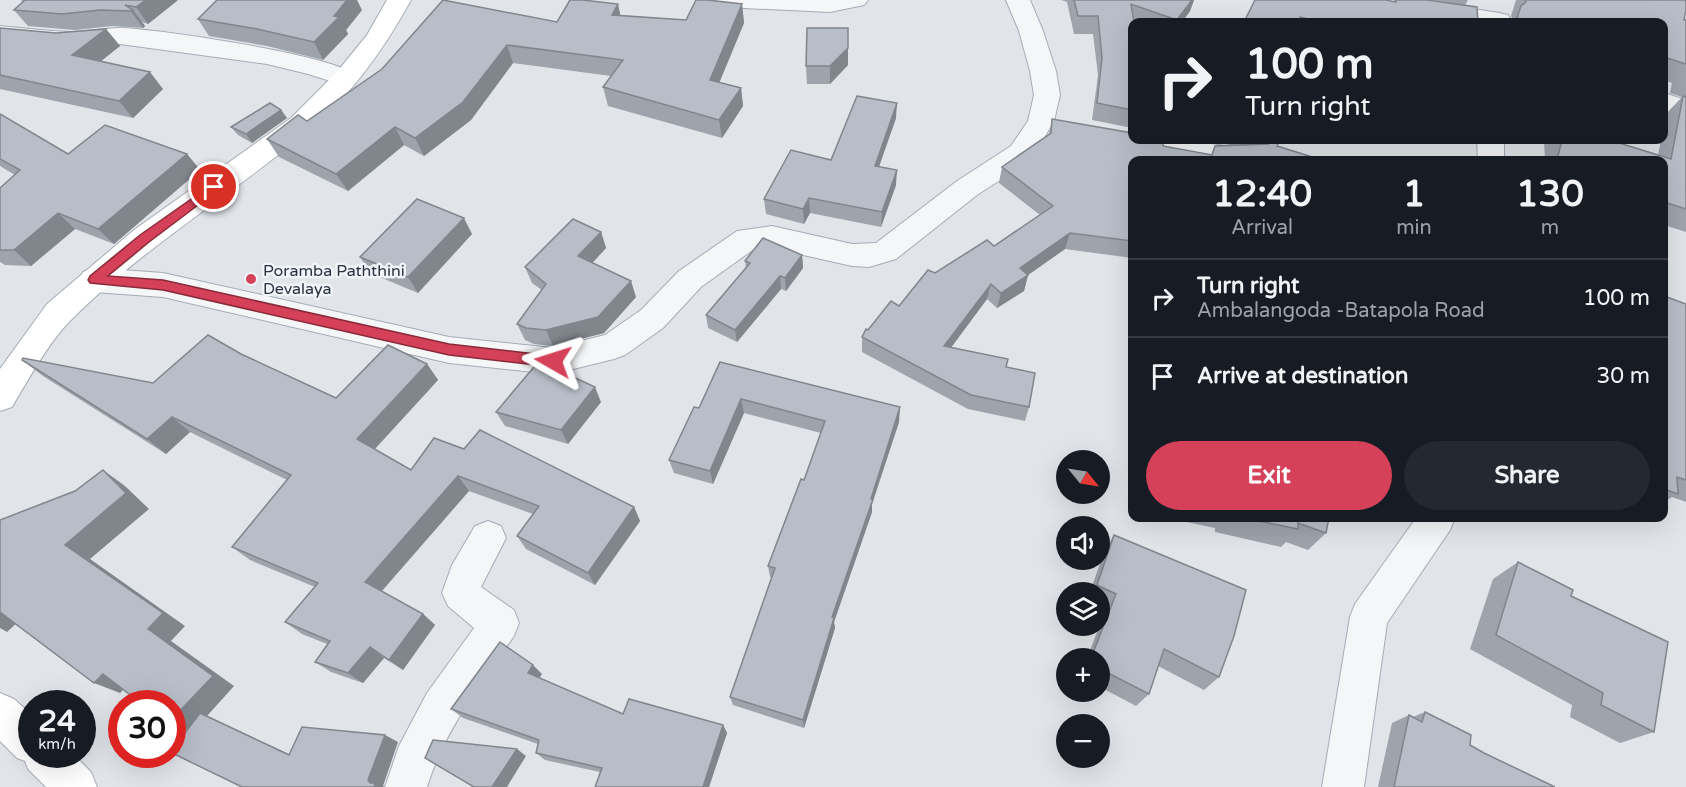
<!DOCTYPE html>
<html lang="en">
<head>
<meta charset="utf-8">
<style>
  :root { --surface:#171b24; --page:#242831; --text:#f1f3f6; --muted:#9ea1a6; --line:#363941; --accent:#d44158 }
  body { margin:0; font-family:"Varela Round",sans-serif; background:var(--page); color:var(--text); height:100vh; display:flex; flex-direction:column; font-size:22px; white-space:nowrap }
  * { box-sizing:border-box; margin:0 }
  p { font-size:20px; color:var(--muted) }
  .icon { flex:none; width:33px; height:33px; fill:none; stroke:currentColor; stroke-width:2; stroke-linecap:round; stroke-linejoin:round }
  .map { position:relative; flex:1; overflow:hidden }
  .side { position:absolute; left:1128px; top:156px; width:540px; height:366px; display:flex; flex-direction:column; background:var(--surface); border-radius:12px; box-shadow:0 6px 24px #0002 }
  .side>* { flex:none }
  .hud { position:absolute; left:1128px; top:18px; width:540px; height:126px; border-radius:12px; box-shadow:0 6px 24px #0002; background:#171b24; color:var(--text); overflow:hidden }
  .needle { width:39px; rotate:120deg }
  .tools { position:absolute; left:1056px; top:450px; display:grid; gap:12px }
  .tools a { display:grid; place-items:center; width:54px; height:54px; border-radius:50%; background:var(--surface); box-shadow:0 6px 24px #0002; font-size:30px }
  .speed { position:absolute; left:18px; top:690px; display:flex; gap:12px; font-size:30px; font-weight:700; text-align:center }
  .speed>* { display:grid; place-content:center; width:78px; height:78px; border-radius:50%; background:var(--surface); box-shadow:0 6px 24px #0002; line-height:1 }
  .speed small { font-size:15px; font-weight:400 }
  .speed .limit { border:9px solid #d22; background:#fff; color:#111 }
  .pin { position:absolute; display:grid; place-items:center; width:51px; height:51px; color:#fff; margin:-26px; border:3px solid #fff; border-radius:50%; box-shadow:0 2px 6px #0007 }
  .me { position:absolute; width:66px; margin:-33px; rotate:276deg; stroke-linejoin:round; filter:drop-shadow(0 0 4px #0008) }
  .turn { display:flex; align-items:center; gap:21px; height:126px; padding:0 18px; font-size:27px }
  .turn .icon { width:78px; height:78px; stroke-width:2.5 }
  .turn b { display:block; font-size:42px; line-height:51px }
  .eta { display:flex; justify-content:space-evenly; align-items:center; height:102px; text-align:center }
  .eta b { font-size:36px; font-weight:700; line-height:42px }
  .button { display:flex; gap:12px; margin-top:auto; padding:12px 18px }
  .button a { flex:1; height:69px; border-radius:36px; background:var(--accent); color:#fff; font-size:24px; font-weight:700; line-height:69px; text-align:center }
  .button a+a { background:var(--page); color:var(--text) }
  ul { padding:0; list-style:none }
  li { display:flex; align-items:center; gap:18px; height:78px; padding:0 18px; border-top:2px solid var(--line) }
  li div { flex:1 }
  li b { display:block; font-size:22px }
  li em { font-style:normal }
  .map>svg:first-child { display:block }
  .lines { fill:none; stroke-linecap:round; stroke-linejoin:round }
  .street-casing { stroke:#a6acb5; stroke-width:2 }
  .secondary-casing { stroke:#a6acb5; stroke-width:2 }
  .street { fill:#f4f6f8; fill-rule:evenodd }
  .secondary { fill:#fff; fill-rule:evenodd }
  .wall { fill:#9ea3ac }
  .shaded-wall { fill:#81858c }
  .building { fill:#b8bec8; stroke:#81858c; stroke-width:1.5 }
  .route { fill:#d44158; stroke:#8a2a39; stroke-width:1.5 }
  .poi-dot { fill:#d44158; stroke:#f1f4f8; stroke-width:2 }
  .labels { text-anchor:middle; stroke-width:5; stroke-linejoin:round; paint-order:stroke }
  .poi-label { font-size:16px; fill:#283243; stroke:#f1f4f8; text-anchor:start }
</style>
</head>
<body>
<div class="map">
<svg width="1686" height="787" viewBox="0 0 1686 787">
  <rect width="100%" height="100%" fill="#e1e5ea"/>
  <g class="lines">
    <g class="street-casing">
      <g id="street">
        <polygon points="712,0 868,0 864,5 830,12 724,7 716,5"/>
        <polygon points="1006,0 1030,0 1043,31 1056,71 1060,95 1054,121 1031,160 977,195 896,259 869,267 852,266 772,248 754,249 701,287 663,328 625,355 614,359 553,374 449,363 163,297 94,292 83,288 79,280 83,272 94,268 163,273 449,337 553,348 605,335 641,310 679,271 737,231 772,226 852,244 876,243 957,181 1011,146 1028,121 1034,95 1030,71 1019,31"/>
        <polygon points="1356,0 1416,0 1499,13 1508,15 1511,20 1509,22 1467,22 1368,7 1360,5"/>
        <path d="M0,26c23,2 46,5 69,6 16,1 33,-4 50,-4 33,0 226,28 240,50l-4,6 -9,2 -38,-12 -41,-10 -147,-20 -50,4 -70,-6z"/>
        <polygon points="1664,93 1686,100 1686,118 1664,111"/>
        <path d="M1132,132v8c42,0 82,1 123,13l4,7h-63l-59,-11 -10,-2 -4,-7 4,-7z"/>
        <polygon points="1477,140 1504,140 1504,160 1478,160"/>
        <polygon points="1416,518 1455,518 1450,530 1387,623 1364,787 1322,787 1350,617 1355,604"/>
        <path d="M488,521l13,5 5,12 -25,49 33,23 5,13 -5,13c-33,48 -70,95 -87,151h-42l14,-41 28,-53 47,-65 -26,-22 -6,-13 10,-28 23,-39z"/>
      </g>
    </g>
    <g class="secondary-casing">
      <g id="secondary">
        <path d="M387,0h24c-27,49 -60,96 -103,131 -78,65 -166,117 -238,190 -21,21 -42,59 -58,86l-12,4v-42l47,-65 87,-74 157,-112 46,-46 30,-37z"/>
        <polygon points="0,693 14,699 32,715 32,754 73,754 91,772 97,787 46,787 28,769 25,761 17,758 0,741"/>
      </g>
    </g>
    <use href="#street" class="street"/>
    <use href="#secondary" class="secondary"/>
  </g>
  <g class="wall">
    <polygon points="21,0 178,0 148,24 142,22 145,26 143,28 112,26 75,30 28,26 14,10 23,2"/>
    <polygon points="1061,0 1194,0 1190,11 1182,22 1132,22 1132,128 1092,120 1098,75 1093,34 1074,34 1067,2"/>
    <polygon points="1394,0 1427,0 1478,22 1244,22 1393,2"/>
    <polygon points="1431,0 1468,0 1465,5"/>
    <polygon points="1516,0 1686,0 1684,20 1686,20 1686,232 1664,225 1664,160 1545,160 1544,140 1616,140 1616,142 1658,155 1661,140 1664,140 1664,127 1666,114 1682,97 1670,93 1672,83 1664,80 1664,22 1510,22 1512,18 1511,16"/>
    <polygon points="742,4 744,23 719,82 741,88 743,106 722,138 608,106 603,87 611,76 513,63 471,120 424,156 404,145 348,191 279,157 267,139 307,121 557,22 620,15 686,20"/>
    <polygon points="362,10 346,30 348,34 323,60 267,46 209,36 198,19"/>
    <polygon points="0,28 56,33 106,29 120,46 101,61 163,89 133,118 0,89"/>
    <polygon points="848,65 830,84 807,84 806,66"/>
    <polygon points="281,110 287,118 252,143 238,135 231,127"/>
    <polygon points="0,114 68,154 187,154 200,170 114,244 75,229 31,266 5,265 0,262 0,188 15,175 0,166"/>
    <polygon points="896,118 879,166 896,185 881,227 810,213 804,224 766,214 764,199 831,160"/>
    <polygon points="1052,119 1163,146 1211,155 1215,146 1230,145 1220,143 1222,140 1280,140 1277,146 1322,160 1132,160 1132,258 1065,249 1028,275 1024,291 997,308 987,299 951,347 1006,367 1029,407 1025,421 968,409 862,352 862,337 868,330 899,306 935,273 994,246 1040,215 999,183 1002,167 1049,135"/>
    <polygon points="601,232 606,248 592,263 636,297 604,333 553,346 534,344 525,340 517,324 542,290 532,283 525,267"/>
    <polygon points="472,234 418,293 370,273 360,257"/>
    <polygon points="802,255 803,268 786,291 781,289 737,342 708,328 706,315 746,268 745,261"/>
    <polygon points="1664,296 1686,304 1686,502 1672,497 1664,502"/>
    <polygon points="241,354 336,398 427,364 438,380 375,449 411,470 434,438 634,507 640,521 595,585 526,549 517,536 533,514 469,491 382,591 423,614 435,625 403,670 384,658 363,683 331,672 315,662 327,644 302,634 285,622 315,587 250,560 232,547 287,480 190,432 166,454 43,376 22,360 153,383"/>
    <polygon points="720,362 899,422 872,504 872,512 834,622 835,628 804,728 733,705 730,697 772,578 770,577 768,566 804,480 821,433 744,413 713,484 674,473 669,460 699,408"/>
    <polygon points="601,402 568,444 505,426 496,412"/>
    <polygon points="1172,518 1329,518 1326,533 1308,550 1286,542 1281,547 1215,532 1215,528 1172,519"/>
    <polygon points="1114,535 1219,677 1204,690 1158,666 1149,694 1136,706 1100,687 1100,658 1087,658 1106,609 1100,606 1100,592 1090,592 1104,552"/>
    <polygon points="1518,562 1571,596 1654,732 1620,743 1570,717 1572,705 1470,649 1493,579"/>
    <polygon points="542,674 539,678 623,714 723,725 727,733 709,787 595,787 600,772 545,760 536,753 538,744 463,718 451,709"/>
    <polygon points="1425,712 1470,745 1484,753 1555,787 1378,787 1392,723 1409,715 1413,717"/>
  </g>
  <g class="shaded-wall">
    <polygon points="146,0 178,0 148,24 136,7"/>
    <polygon points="347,0 357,0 362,10 346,30 348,34 323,60 314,42"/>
    <polygon points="1192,0 1194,0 1190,11 1182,22 1176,22 1177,20"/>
    <polygon points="618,4 622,23 612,15"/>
    <polygon points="742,4 744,23 713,98 710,80"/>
    <polygon points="133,10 145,26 143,28 131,11"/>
    <polygon points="106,29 120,46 86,73 72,55"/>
    <polygon points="507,45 513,63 471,120 424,156 415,138"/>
    <polygon points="848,48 848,65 830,84 830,66"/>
    <polygon points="150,72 163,89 133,118 119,101"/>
    <polygon points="741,88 743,106 722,138 719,120"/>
    <polygon points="897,103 896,118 874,181 875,166"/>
    <polygon points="281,110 287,118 252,143 246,134"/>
    <polygon points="395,127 404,145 348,191 336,174"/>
    <polygon points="187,154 200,170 114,244 98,229"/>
    <polygon points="897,170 896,185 881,227 882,212"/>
    <polygon points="809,198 810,213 804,224 803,209"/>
    <polygon points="58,213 75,229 31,266 14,250"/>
    <polygon points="464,218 472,234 418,293 408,277"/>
    <polygon points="601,232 606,248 584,272 578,256"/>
    <polygon points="1070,233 1065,249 1028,275 1024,291 997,308 1001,293 1020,268"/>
    <polygon points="802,255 803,268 786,291 785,278"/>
    <polygon points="780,276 781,289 737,342 735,330"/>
    <polygon points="631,281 636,297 604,333 553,346 546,330"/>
    <polygon points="991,284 987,299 942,360 944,346"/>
    <polygon points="427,364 438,380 370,454 357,439"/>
    <polygon points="595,387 601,402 568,444 561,430"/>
    <polygon points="741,399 744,413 713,484 710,471"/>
    <polygon points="900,407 899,422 872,504 872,512 834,622 835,628 804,728 803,720 832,617"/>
    <polygon points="172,417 190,432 166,454 147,439"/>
    <polygon points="103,470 125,486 149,509 90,559 185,626 171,641 234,686 207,716 306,762 193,732 172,724 172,719 148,629 65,545"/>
    <polygon points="458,476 469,491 379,594 365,582"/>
    <polygon points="634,507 640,521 595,585 588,573"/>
    <polygon points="0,610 21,619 7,632 0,628"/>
    <polygon points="423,614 435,625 403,670 389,660"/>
    <polygon points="370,647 384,658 363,683 348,673"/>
    <polygon points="533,665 542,674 537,682 528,673"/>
    <polygon points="103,674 128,685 120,693 94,683"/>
    <polygon points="723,725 727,733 709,787 703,787"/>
    <polygon points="385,735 398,742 383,786 385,787 374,787 368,780"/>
    <polygon points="517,749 526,756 507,787 492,787"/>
  </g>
  <g class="building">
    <polygon points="25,0 146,0 136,7 125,5 133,10 131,11 100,10 62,14 14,10"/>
    <polygon points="217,0 347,0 334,16 339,17 314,42 257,29 198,19"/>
    <polygon points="443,0 557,22 570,0 583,0 618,4 612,15 686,20 696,0 708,0 742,4 710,80 741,88 719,120 603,87 623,60 507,45 463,102 415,138 395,127 336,174 267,139 298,115 307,121 382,69"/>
    <polygon points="1074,0 1192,0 1177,20 1131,4 1134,22 1132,22 1132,110 1097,103 1102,58 1098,16 1078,16"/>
    <polygon points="1255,0 1386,0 1396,2 1396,0 1427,0 1477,7 1478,22 1322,22 1300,17 1297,22 1244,22"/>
    <polygon points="1525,0 1686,0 1686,10 1684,20 1686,20 1686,64 1664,57 1664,22 1532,22 1517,18 1521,6 1526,2"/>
    <polygon points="0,28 56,33 106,29 72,55 150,72 119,101 0,75"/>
    <polygon points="807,28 848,28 848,48 830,66 806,66"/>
    <polygon points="857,96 897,103 875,166 897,170 882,212 809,198 803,209 764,199 791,150 831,160"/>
    <polygon points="1683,96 1686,97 1686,209 1664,202 1664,160 1557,160 1561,144 1560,140 1616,140 1616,142 1671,159"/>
    <polygon points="270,103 281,110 246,134 231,127"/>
    <polygon points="0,114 68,154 105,125 187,154 98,229 58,213 14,250 0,250 0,188 20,170 0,159"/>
    <polygon points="1052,119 1132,133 1132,140 1163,140 1163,146 1212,155 1215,146 1268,144 1266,140 1280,140 1277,146 1322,160 1132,160 1132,241 1070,233 1020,268 1028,275 1001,293 991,284 944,346 1008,359 1006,367 1035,373 1029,407 971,395 862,337 866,329 868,330 891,301 899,306 928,270 935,273 987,240 994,246 1053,206 1002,167 1051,133"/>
    <polygon points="417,199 464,218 408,277 360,257"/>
    <polygon points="573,219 601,232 578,256 631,281 598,317 546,330 526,328 517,324 546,284 525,267"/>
    <polygon points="763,238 802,255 785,278 780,276 735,330 706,315 750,263 745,261"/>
    <polygon points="1664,296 1686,304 1686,480 1677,477 1678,494 1664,489"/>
    <polygon points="208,335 241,354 336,398 388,345 427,364 357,439 411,470 434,438 464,449 480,430 634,507 588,573 517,536 539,506 458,476 365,582 423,614 389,660 370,647 348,673 315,662 330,641 285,622 318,583 232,547 291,475 172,417 147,439 22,360 23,358 153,383"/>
    <polygon points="539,361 595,387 561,430 496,412"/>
    <polygon points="720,362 900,407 871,499 873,499 832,617 834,618 803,720 730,697 775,568 768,566 801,479 804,480 825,421 741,399 710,471 669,460 694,407 699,408"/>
    <polygon points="103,470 126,493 65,545 163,613 148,629 213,676 172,719 172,704 142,704 103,674 94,683 0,612 0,520 75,491"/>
    <polygon points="1244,518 1329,518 1326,533 1298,523 1298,529"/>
    <polygon points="1114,535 1246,590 1234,636 1219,677 1164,649 1149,694 1100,669 1100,658 1091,658 1116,594 1097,585"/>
    <polygon points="1518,562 1573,590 1571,596 1668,642 1654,732 1601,705 1603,693 1496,635"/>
    <polygon points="500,642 533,665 528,673 623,714 629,699 723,725 703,787 595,787 602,768 536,753 539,740 451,709"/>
    <polygon points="1425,712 1471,735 1470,745 1484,753 1555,787 1394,787 1409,715 1422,722"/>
    <polygon points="200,713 289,755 302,727 385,735 368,780 370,783 375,783 374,787 242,787 172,753 172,750"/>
    <polygon points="433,740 517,749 492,787 474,787 425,758"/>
  </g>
  <polygon class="route" points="214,183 218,184 218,190 149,242 108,276 163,280 449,344 553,356 560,361 558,365 553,367 449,355 163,290 90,283 88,280 90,276 140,235"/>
  <circle class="poi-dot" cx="251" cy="279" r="6"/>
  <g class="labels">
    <g class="poi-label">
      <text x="263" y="276">Poramba Paththini<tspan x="263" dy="18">Devalaya</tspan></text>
    </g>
  </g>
</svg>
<div class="tools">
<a><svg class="needle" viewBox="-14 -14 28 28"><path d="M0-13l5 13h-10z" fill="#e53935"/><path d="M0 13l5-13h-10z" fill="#9ea1a6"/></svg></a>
<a><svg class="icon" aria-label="sound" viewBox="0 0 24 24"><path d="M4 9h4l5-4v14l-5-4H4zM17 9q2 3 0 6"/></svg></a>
<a><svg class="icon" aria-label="layers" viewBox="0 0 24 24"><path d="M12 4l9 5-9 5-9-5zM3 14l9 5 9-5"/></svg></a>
<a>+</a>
<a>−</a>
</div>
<div class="speed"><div>24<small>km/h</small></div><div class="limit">30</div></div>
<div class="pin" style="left:214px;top:187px;background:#d93025"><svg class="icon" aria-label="arrive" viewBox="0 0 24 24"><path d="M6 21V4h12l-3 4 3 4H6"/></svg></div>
<svg class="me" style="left:553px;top:361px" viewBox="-20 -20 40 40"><path d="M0-17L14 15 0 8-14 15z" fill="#d44158" stroke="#fff" stroke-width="4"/></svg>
<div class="hud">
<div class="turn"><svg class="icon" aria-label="right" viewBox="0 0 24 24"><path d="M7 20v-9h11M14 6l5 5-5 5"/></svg><div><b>100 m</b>Turn right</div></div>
</div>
<section class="side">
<div class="eta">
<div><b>12:40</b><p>Arrival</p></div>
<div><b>1</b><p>min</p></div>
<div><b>130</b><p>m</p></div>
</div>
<ul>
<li><svg class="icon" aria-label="right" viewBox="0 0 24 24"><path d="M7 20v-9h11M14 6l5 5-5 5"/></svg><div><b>Turn right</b><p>Ambalangoda -Batapola Road</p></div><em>100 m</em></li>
<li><svg class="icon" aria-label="arrive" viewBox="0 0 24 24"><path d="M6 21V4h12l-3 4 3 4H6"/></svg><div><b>Arrive at destination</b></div><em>30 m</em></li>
</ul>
<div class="button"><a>Exit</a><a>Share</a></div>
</section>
</div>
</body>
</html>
